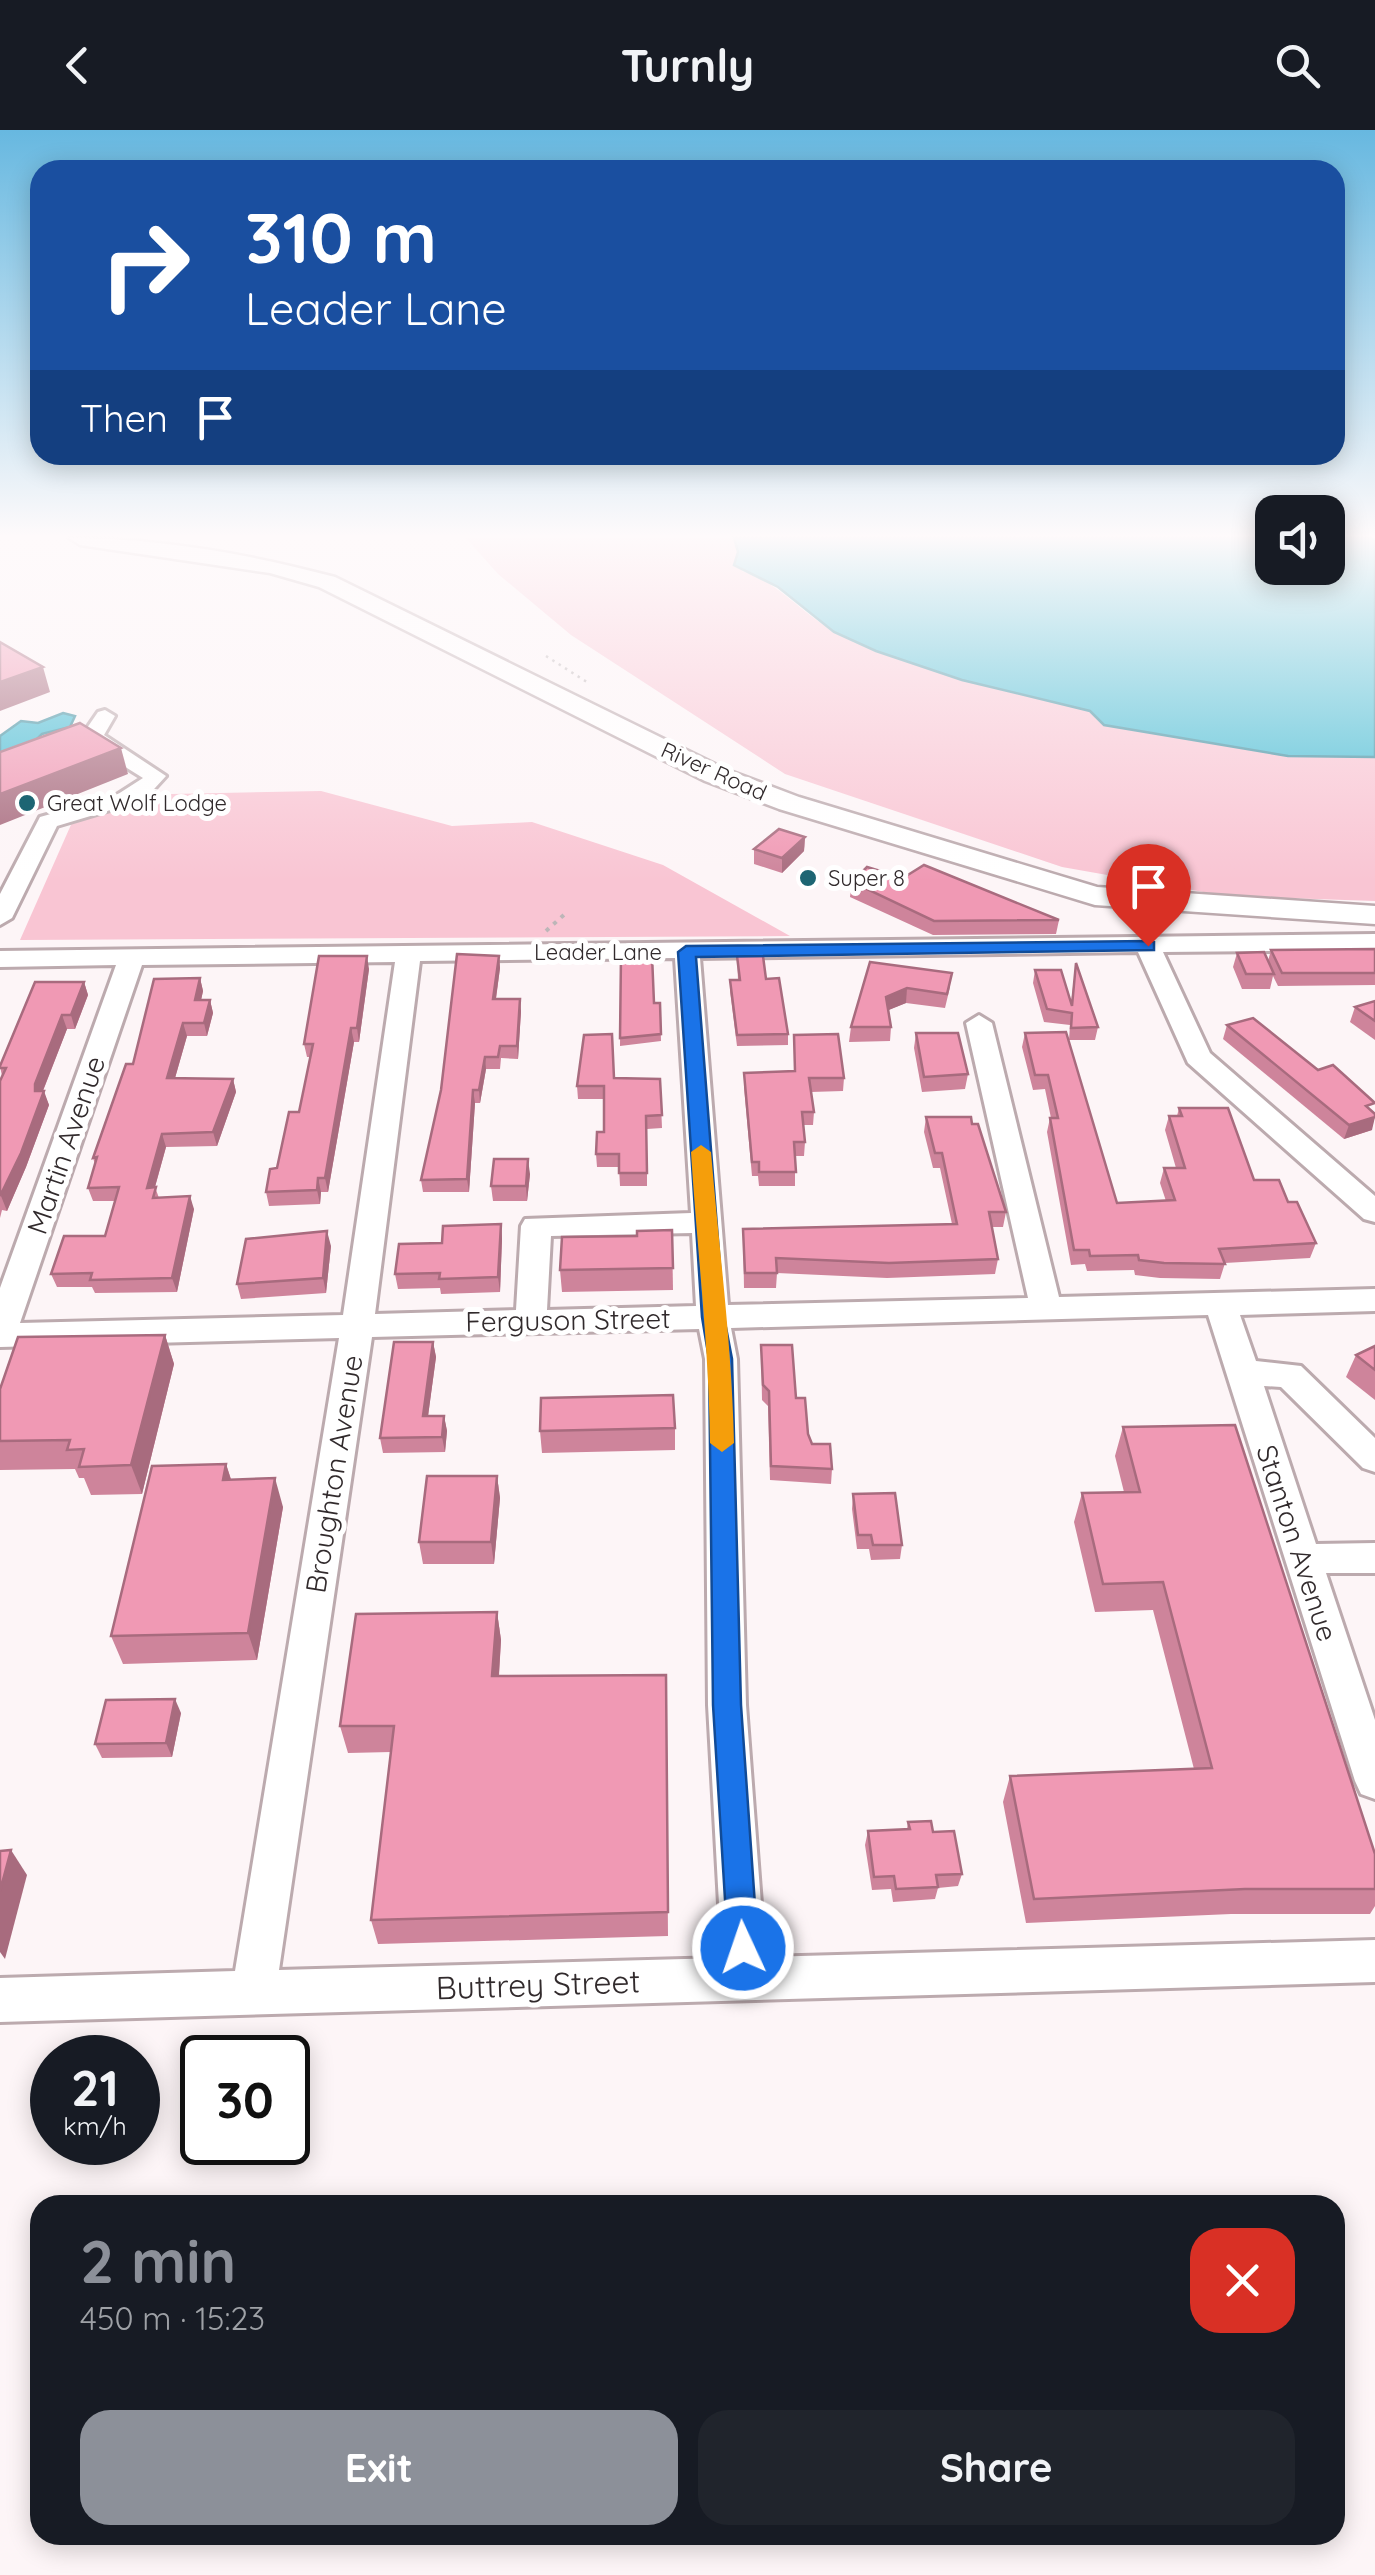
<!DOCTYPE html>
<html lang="en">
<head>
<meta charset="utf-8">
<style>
  :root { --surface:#171b24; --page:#20242c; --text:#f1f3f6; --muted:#9ea1a6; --accent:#8c9099 }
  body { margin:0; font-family:Quicksand,sans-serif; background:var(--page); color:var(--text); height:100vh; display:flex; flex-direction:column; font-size:38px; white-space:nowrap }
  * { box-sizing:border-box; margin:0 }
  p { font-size:32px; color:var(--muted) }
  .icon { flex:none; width:55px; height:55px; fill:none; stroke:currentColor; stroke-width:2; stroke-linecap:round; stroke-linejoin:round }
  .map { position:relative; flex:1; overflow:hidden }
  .side { position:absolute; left:30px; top:2065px; width:1315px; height:350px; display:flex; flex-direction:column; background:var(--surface); border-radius:30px; box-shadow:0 5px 25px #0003 }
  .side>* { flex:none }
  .guide { position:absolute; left:30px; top:30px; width:1315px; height:305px; border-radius:30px; box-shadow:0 5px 25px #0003; background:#1a4fa0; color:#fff; overflow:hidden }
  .fabs { position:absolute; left:1255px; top:365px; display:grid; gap:20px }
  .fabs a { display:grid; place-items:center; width:90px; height:90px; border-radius:20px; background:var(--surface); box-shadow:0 5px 25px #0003; font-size:50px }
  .speed { position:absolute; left:30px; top:1905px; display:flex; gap:20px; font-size:50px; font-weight:700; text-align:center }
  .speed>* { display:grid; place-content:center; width:130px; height:130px; border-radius:50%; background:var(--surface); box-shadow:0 5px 25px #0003; line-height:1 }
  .speed small { font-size:25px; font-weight:400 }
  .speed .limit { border:5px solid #111; border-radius:15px; background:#fff; color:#111 }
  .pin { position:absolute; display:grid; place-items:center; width:85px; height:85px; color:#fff; margin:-102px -42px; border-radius:50% 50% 50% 0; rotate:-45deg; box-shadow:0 0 10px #0007 }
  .pin .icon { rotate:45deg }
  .me { position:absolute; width:110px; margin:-55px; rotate:357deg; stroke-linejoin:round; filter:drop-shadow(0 0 8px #0008) }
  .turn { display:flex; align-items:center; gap:35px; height:210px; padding:0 50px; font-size:45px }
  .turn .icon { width:130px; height:130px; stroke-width:2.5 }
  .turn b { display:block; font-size:70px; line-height:85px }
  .then { display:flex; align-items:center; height:95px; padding:0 50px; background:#0003; gap:20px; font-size:38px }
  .round { display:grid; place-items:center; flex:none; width:105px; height:105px; border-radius:30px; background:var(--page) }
  .summary { display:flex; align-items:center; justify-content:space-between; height:170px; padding:0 50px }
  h1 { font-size:60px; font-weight:700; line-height:75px; color:var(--accent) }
  .button { display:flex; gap:20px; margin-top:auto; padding:20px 50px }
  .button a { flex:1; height:115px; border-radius:30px; background:var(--accent); color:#fff; font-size:40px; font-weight:700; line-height:115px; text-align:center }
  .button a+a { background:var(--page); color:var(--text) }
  header { display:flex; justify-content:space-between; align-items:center; height:130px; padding:0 50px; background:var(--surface); font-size:45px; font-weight:700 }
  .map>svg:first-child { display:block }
  .green { fill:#f9c5d3 }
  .water { fill:#47bdd4; stroke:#4091a2; stroke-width:2.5 }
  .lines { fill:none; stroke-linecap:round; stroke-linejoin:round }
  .minor-casing { stroke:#bcaaae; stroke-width:6 }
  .major-casing { stroke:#bcaaae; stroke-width:5 }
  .path-far1 { stroke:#bdb6b8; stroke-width:2.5; stroke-dasharray:2.5 5; stroke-linecap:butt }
  .path { stroke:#bdb6b8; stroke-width:4; stroke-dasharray:4 6; stroke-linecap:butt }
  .minor { fill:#fff; fill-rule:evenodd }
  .major { fill:#fff; fill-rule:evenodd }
  .wall { fill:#ce849b }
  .shaded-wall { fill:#a86b7e }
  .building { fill:#f099b4; stroke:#a86b7e; stroke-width:2.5 }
  .route { fill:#1a73e8; stroke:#114b97; stroke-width:2.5 }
  .slow { fill:#f59e0b }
  .poi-dot { fill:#1d6573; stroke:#fff; stroke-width:4 }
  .labels { text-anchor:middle; stroke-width:10; stroke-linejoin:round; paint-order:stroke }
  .far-street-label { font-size:22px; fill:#312a2c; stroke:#fff }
  .far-poi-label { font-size:22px; fill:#312a2c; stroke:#fff; text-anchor:start }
  .street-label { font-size:28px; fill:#312a2c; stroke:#fff }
  .near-street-label { font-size:32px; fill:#312a2c; stroke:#fff }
</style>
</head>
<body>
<header><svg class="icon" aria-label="back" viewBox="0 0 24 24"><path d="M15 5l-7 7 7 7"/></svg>Turnly<svg class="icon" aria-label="search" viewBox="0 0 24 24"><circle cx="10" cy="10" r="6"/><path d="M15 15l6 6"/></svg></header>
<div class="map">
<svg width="1375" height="2445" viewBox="0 0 1375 2445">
  <rect width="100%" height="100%" fill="#fdf5f7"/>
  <g class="green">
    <path d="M466,408h268l8,33c39,12 61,46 97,62 80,37 165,59 251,78l15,14 183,31 87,1v144l-149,-5 -164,-29 -277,-93 -214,-139 -73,-61z"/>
    <polygon points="321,661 452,696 532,692 663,735 790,806 20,810 74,688 172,664"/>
  </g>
  <g class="water">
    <polygon points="734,408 1272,408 1272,438 1328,438 1328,408 1370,408 1375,410 1375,627 1288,626 1104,595 1090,581 962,550 876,521 834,502 778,457 734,435 738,422"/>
    <polygon points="63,583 75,586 70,597 42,604 34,612 0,625 0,606 21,591 38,593"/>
  </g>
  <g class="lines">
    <g class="minor-casing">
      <g id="minor">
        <polygon points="105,580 115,586 104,605 166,646 144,670 57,696 12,788 0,795 0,764 40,687 115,666 143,648 87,613 0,646 0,631 87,598 98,582"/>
        <path d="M1375,804v16l-212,2 47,101 165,143v26l-11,-3 -176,-156 -50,-111 -438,6 28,347 300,-7 -62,-275 13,-8 13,8 67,274 316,-8v22l-135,4 16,46 45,5 74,72v34l-12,-4 -82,-81 -17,-1 52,158 59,-1v30h-49l49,147v79l-14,-5 -6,-13 -147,-466 -477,13 6,31 9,346 19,252 610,-17v42l-1375,40v-44l235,-7 104,-633 -339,9v-59l116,-323 -116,2v-16zM675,828l16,255 -166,6 -4,7 -5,84 -141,4 45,-353zM395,832l-52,353 -323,8 122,-358zM692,1103l4,73 -149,4 4,-74zM699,1199l6,30 3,346 14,253 -443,12 93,-633z"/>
      </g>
    </g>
    <g class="major-casing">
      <path id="major" d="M69,408c90,0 180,16 266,39l390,192 74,28 298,90 278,19v18l-280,-19 -316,-96 -74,-28 -386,-194 -49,-14 -190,-28z"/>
    </g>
    <polyline class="path-far1" points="546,526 590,554"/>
    <polyline class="path" points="546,801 566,783"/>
    <use href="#minor" class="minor"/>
    <use href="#major" class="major"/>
  </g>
  <g class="wall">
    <polygon points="805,707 804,721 782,743 754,734 754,719"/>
    <polygon points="903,748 1059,790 1056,804 933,805 850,767 852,752"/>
    <polygon points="1375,819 1375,855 1278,856 1273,846 1270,859 1242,859 1233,837 1237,823 1268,831 1271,820"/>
    <polygon points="499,826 500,838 496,869 521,881 518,929 501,928 500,939 486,939 480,973 475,973 469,1062 423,1062 421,1050"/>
    <polygon points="621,826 654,873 660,873 661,911 620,916"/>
    <polygon points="737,826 766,849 788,904 788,915 737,916 730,861 730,850 738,850"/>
    <polygon points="870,832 950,857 945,878 906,873 888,880 891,897 890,911 849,912 851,897"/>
    <polygon points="1076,833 1098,897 1095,910 1069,910 1070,895 1044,892 1033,853 1035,840 1071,873"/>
    <polygon points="369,839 359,912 354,912 328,1062 321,1062 320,1074 269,1076 266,1062 277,1038 299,982 310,927 307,927 304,914"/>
    <polygon points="200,848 203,861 201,870 210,870 213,883 207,906 187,906 175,948 233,949 236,962 217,1016 166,1017 155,1057 159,1068 194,1079 177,1162 95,1163 92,1157 57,1157 51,1144 105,1106 115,1071 93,1071 88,1058 95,1034 93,1028 133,934"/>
    <polygon points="84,852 88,865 75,899 67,899 43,961 49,975 26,1037 7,1081 2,1080 0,1088 0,951 2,946 0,936"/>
    <polygon points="1375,871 1375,910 1350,892 1355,877"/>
    <polygon points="1227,895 1318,940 1372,981 1372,1000 1344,1009 1223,909"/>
    <polygon points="916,903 968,944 965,959 922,962 914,918"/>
    <polygon points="1025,903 1117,1073 1166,1071 1160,1053 1164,1038 1176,1038 1165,1000 1169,986 1177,986 1179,978 1254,1050 1288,1072 1316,1113 1310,1128 1225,1133 1220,1149 1160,1148 1135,1145 1134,1140 1087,1141 1085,1134 1071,1135 1047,1002 1050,988 1051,988 1045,959 1033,960 1022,917"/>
    <polygon points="794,905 844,948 843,961 811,962 814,982 813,995 803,995 805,1012 804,1026 795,1026 795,1056 759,1056 758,1046 752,1046 744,957 744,943 794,942"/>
    <polygon points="614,948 660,949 662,998 647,999 647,1056 620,1056 619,1037 597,1037 596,1024 604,1002 604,969 578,969 577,956"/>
    <polygon points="926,987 972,994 1006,1082 1003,1097 992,1097 998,1129 995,1144 887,1148 777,1143 776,1158 744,1158 743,1099 952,1094 940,1038 933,1038 924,1002"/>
    <polygon points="530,1044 527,1071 493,1071 491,1056"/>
    <polygon points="501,1094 502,1109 500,1162 441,1164 440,1158 398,1159 395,1144 442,1113"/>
    <polygon points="672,1100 673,1160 562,1162 560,1140 637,1106"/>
    <polygon points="331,1116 326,1163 241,1169 237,1154"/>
    <polygon points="165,1205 174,1234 142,1364 91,1365 84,1348 79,1348 75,1339 0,1340 0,1259"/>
    <polygon points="433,1212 436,1227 428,1286 444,1286 447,1301 445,1322 383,1323 380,1308"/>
    <polygon points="761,1215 796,1268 812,1314 832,1339 831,1354 770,1350 768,1276 762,1270"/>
    <polygon points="1375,1216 1375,1270 1346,1247 1356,1225"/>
    <polygon points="1123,1297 1375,1724 1375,1776 1370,1784 1231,1784 1026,1793 1003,1672 1010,1646 1194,1639 1153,1480 1095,1482 1074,1392 1082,1363 1124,1362 1115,1326"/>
    <polygon points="675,1298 675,1320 542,1323 540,1301"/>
    <polygon points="226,1334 231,1349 283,1377 257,1530 123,1534 111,1506"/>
    <polygon points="497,1346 500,1368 494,1434 423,1434 419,1412"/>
    <polygon points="853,1364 902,1415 900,1429 871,1430 869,1419 857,1419 852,1379"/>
    <polygon points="497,1482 501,1510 499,1546 666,1545 668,1806 378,1814 371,1790 391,1622 348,1623 340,1596"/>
    <polygon points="181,1583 172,1627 102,1628 95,1614"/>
    <polygon points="908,1692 933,1702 962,1744 958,1756 938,1758 935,1769 893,1772 891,1759 872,1760 865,1715 868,1701 907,1699"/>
  </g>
  <g class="shaded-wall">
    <polygon points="43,537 50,562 0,581 0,552"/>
    <polygon points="121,618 128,644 0,695 0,664"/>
    <polygon points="805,707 804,721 782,743 782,728"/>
    <polygon points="367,826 369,839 359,912 357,898"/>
    <polygon points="499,826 500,838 494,882 493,869"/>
    <polygon points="200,848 203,861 198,884 195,870"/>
    <polygon points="84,852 88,865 75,899 71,885"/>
    <polygon points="907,858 906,873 884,882 886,867"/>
    <polygon points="520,869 521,881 518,929 517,916"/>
    <polygon points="210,870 213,883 207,906 204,893"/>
    <polygon points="62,885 67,899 40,968 44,961 49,975 26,1037 7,1081 1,1066 35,961 35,954"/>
    <polygon points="183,893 187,906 171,962 167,948"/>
    <polygon points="351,898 354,912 328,1062 325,1048"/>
    <polygon points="485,927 486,939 480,973 479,960"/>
    <polygon points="233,949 236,962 217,1016 213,1002"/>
    <polygon points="473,960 475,973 469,1062 467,1049"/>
    <polygon points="1375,987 1372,1000 1344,1009 1349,995"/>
    <polygon points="162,1004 166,1017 151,1071 147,1058"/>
    <polygon points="528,1029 530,1044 527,1071 526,1056"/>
    <polygon points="318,1048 321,1062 320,1074 317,1060"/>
    <polygon points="190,1066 194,1079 177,1162 172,1148"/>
    <polygon points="501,1094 502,1109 500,1162 498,1147"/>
    <polygon points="327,1101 331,1116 326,1163 323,1148"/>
    <polygon points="165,1205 174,1234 142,1364 131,1335"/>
    <polygon points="433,1212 436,1227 426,1301 423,1286"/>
    <polygon points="444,1286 447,1301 445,1322 442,1307"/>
    <polygon points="226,1334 235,1363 223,1350"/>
    <polygon points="497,1346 500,1368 494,1434 491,1412"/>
    <polygon points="275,1348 283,1377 257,1530 248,1503"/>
    <polygon points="497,1482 501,1510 497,1573 492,1546"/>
    <polygon points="175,1569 181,1583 172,1627 166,1613"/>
    <polygon points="11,1720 27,1745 5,1829 0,1822 0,1761"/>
  </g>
  <g class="building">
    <polygon points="0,512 43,537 0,552"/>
    <polygon points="80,593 121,618 0,664 0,622"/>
    <polygon points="779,699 805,707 782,728 754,719"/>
    <polygon points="924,735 1059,790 934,791 852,752 867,737 903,748"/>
    <polygon points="1375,819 1375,843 1282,843 1271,820"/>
    <polygon points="1264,822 1274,844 1246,844 1237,823"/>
    <polygon points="457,824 499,826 493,869 520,869 517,916 500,916 498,927 485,927 479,960 473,960 467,1049 421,1050 441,960"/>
    <polygon points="652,825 654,873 660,873 661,904 620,908 621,826"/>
    <polygon points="319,826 367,826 357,898 351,898 325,1048 318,1048 317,1060 266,1062 270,1039 277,1038 289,982 299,982 313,914 304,914"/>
    <polygon points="737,826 763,826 766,849 779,848 788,904 737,905 730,850 740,850"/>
    <polygon points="870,832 952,843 947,864 907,858 886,867 891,897 851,897"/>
    <polygon points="1076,833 1098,897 1071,898 1072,883 1047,879 1035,840 1061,840 1072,876"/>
    <polygon points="200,848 195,870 210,870 204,893 183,893 167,948 233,949 213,1002 162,1004 147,1058 156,1057 153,1068 190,1066 172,1148 90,1150 92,1143 51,1144 64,1106 105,1106 119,1057 88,1058 97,1027 93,1028 126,934 133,934 154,849"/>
    <polygon points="35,852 84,852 71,885 62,885 35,954 35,961 44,961 21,1023 0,1066 0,951 6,938 0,938 0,936"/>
    <polygon points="1375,871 1375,891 1355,877"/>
    <polygon points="1253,888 1318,940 1333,935 1375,973 1366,976 1375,984 1375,987 1349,995 1227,895"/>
    <polygon points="1066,902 1117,1073 1175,1070 1164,1038 1185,1038 1169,986 1182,986 1179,978 1228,978 1254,1050 1279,1050 1288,1072 1297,1072 1316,1113 1219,1119 1225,1134 1164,1133 1139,1130 1138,1125 1090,1126 1089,1120 1074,1120 1050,988 1058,988 1048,945 1035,945 1025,903"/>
    <polygon points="916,903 958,903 968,944 924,947"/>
    <polygon points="612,904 614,948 660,949 662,985 646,986 647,1043 619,1043 619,1024 596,1024 597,1002 604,1002 604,956 577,956 584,905"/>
    <polygon points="838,904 844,948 809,948 814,982 802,982 805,1012 794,1012 796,1042 759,1042 759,1032 752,1032 744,943 795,941 794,905"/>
    <polygon points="926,987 971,987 972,994 978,994 1006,1082 989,1082 998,1129 889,1133 776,1128 777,1143 745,1143 743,1099 957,1094 942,1023 935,1023"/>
    <polygon points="494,1029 528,1029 526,1056 491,1056"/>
    <polygon points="501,1094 498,1147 439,1149 440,1143 395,1144 399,1114 442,1113 443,1096"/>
    <polygon points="672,1100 673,1138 560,1140 562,1107 637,1106 637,1101"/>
    <polygon points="327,1101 323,1148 237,1154 246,1109"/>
    <polygon points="165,1205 131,1335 79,1337 84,1319 67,1320 70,1310 0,1311 0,1259 18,1207"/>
    <polygon points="394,1212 433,1212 423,1286 444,1286 442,1307 380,1308"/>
    <polygon points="761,1215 792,1215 796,1268 805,1268 808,1304 812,1314 830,1314 832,1339 771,1336 769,1261 763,1255"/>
    <polygon points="1375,1216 1375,1240 1356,1225"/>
    <polygon points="673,1265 675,1298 540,1301 541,1268"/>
    <polygon points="1235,1295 1375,1724 1375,1759 1245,1759 1034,1769 1010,1646 1212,1638 1163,1452 1103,1454 1082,1363 1140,1362 1123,1297"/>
    <polygon points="226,1334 223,1350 275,1348 248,1503 111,1506 152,1336"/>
    <polygon points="427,1346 497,1346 491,1412 419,1412"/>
    <polygon points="895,1363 902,1415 873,1415 871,1405 858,1405 853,1364"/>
    <polygon points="497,1482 492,1546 666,1545 668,1782 371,1790 394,1596 340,1596 356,1484"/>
    <polygon points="175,1569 166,1613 95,1614 106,1570"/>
    <polygon points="931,1691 933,1702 954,1701 962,1744 936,1745 938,1757 896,1759 894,1746 874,1747 868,1701 910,1699 908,1692"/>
    <polygon points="11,1720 0,1761 0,1721"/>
  </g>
  <linearGradient id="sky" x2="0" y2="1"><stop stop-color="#67b8e0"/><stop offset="0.54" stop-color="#fefafb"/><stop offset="1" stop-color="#fefafb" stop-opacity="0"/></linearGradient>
  <rect width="1375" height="751" fill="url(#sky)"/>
  <polygon class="route" points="1148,811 1154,812 1154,820 696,827 724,1187 732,1229 741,1575 758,1818 754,1828 743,1833 733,1828 728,1818 713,1575 709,1229 702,1187 678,822 686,816"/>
  <path class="slow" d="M701,1015l10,7c8,97 21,194 23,291l-12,9 -12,-9c-1,-97 -13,-194 -19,-291z"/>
  <g class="poi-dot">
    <circle cx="27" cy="673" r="10"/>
    <circle cx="808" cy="748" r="10"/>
  </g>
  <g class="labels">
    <g class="far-street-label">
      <text transform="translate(714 641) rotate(24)" y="8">River Road</text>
      <text x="598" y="830">Leader Lane</text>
    </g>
    <g class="far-poi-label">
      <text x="47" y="681">Great Wolf Lodge</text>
      <text x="828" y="756">Super 8</text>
    </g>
    <g class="street-label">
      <text transform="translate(66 1015) rotate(-71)" y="10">Martin Avenue</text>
      <text transform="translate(568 1190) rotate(-1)" y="10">Ferguson Street</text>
      <text transform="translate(334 1344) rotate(-81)" y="10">Broughton Avenue</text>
      <text transform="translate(1297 1413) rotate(72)" y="10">Stanton Avenue</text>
    </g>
    <g class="near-street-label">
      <text transform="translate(538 1855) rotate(-2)" y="11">Buttrey Street</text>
    </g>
  </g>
</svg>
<div class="fabs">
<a><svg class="icon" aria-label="sound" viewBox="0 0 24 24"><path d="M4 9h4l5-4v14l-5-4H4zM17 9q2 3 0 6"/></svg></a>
</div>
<div class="speed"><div>21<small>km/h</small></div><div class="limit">30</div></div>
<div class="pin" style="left:1148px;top:816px;background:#d93025"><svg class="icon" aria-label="arrive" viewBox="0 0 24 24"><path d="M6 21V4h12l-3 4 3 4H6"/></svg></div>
<svg class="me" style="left:743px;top:1818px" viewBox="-20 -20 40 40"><circle r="17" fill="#1a73e8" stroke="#fff" stroke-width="3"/><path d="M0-11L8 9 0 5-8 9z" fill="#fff"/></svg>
<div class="guide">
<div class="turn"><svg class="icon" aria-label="right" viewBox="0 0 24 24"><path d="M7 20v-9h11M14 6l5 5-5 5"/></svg><div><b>310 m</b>Leader Lane</div></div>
<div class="then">Then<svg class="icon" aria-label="arrive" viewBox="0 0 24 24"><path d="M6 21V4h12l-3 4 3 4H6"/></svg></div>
</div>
<section class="side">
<div class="summary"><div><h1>2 min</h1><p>450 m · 15:23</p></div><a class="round" style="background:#d93025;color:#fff"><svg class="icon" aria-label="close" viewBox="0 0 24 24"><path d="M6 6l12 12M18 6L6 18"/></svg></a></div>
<div class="button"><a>Exit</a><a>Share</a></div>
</section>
</div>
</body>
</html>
